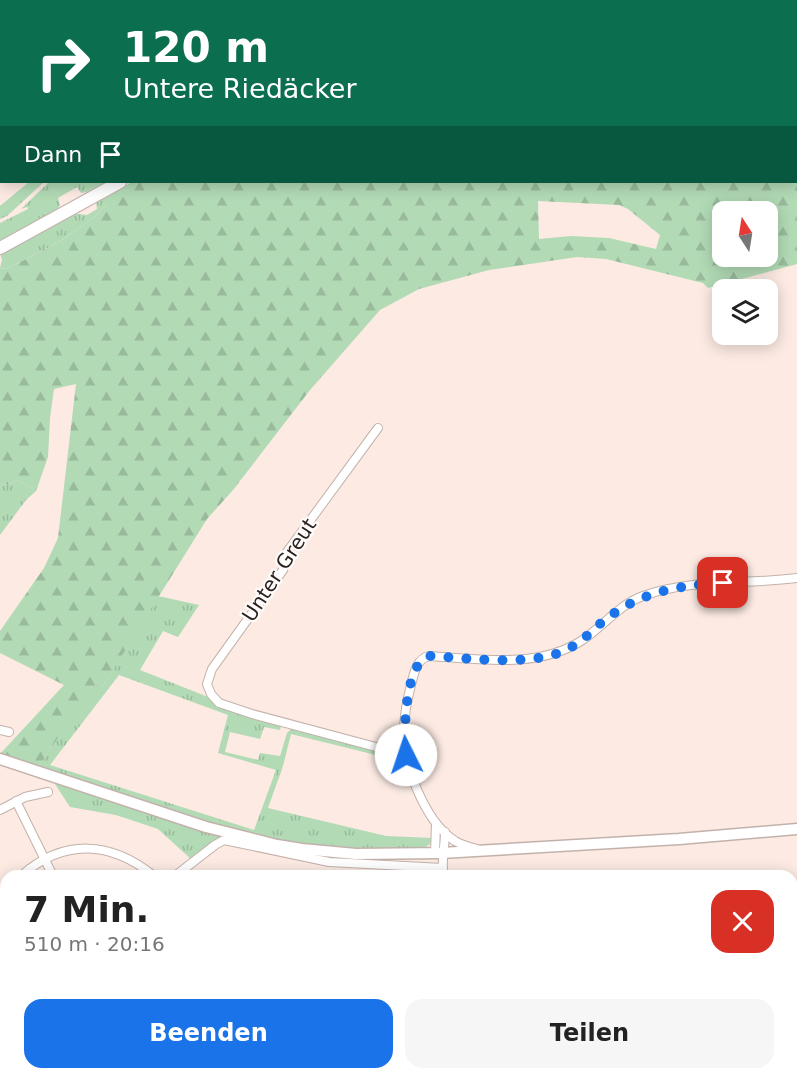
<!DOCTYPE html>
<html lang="de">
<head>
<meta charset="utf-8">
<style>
  :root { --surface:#fff; --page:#f6f6f6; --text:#222; --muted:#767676; --accent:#1a73e8 }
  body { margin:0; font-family:"DejaVu Sans",sans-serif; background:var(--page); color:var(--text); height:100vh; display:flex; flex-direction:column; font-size:22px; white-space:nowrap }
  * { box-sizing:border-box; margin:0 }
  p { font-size:20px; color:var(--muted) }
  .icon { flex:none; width:33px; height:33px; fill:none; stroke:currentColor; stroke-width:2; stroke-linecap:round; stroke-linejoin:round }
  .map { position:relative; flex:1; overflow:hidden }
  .sheet { position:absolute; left:0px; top:870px; width:798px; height:210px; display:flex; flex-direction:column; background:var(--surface); border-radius:18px 18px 0 0; box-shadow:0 3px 15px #0003 }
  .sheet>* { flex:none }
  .banner { position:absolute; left:0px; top:0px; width:798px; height:183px; box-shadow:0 3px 15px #0003; background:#0b6e4f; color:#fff; overflow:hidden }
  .needle { width:39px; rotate:348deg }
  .fabs { position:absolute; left:712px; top:201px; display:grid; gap:12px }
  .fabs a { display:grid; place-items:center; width:66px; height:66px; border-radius:12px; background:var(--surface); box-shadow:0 3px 15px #0003; font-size:30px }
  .pin { position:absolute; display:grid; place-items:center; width:51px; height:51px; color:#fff; margin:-26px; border-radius:12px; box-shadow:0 3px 9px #0006 }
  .me { position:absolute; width:66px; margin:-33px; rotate:356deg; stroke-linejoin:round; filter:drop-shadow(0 0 4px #0008) }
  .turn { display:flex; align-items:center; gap:21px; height:126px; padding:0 24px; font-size:27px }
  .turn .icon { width:78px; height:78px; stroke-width:2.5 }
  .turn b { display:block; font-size:42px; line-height:51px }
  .then { display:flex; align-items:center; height:57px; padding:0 24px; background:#0003; gap:12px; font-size:22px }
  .round { display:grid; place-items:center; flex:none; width:63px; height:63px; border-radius:18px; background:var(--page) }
  .overview { display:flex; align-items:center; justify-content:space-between; height:102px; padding:0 24px }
  h1 { font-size:36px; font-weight:600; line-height:45px }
  .button { display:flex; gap:12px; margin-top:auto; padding:12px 24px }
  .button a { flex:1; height:69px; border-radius:18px; background:var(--accent); color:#fff; font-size:24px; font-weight:600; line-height:69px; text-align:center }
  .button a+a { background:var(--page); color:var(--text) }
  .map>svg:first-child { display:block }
  .grass { fill:url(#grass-tufts); fill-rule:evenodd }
  .forest { fill:url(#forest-firs); fill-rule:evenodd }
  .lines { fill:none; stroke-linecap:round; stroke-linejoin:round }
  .stream { stroke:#88cce5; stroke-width:1.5 }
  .highway-tunnel { stroke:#d2c2bc; stroke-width:12; stroke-dasharray:12 6; stroke-linecap:butt }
  .minor-casing { stroke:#c3b2ab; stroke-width:10 }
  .major-casing { stroke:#c3b2ab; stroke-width:13 }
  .highway-casing { stroke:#c3b2ab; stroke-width:14 }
  .minor { stroke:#fff; stroke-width:8 }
  .major { stroke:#fff; stroke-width:10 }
  .highway { stroke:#fff; stroke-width:12 }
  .route { stroke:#1a73e8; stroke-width:10; stroke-dasharray:0 18 }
  .labels { text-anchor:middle; stroke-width:4.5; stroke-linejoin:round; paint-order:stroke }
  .street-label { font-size:20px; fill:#28221f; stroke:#fffbfa }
</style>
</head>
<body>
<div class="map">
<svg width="797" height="1080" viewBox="0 0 797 1080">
  <defs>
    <pattern id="grass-tufts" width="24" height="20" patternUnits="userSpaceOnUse" patternTransform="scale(1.5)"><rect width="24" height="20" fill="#b2dab5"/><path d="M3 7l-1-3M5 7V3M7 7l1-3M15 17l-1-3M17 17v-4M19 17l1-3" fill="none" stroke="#99bb9b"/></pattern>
    <pattern id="forest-firs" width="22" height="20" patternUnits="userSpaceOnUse" patternTransform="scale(1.5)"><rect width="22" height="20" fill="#b2dab5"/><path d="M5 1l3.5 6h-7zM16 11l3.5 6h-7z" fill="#99bb9b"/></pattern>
  </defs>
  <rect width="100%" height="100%" fill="#fceae3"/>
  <g class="grass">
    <polygon points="29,182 44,182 7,216 0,219 0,206"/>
    <polygon points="49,182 103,182 104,183 87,192 81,193 77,187 58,198 60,205 56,212 0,243 0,223 28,209 27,207 21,209"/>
    <path d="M108,195v8c-28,31 -66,48 -102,66l-6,-1 2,-8 -2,-7 70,-40 17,2 10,-6 -1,-9z"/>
    <polygon points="18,480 36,491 26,500 0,535 0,487"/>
    <path d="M158,596l41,9 -21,32 -15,-6 -23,39 141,56 -1,4 -16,-3 -4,12 -30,-7 -5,20 33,8 2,-7 20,3 7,-23 5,-5 110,29 -2,4 -109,-27 -8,32 -15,42 118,28 46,2 -2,6 -6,4 -51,2 -53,-3 -69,-10 -214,-69 58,-84 8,2zM119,675l109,40 -10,38 58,17 -22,60 -204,-65z"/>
    <polygon points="53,781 224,836 192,860 158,829 116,815 70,807"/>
    <polygon points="797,1029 797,1080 742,1080 748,1074 792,1074 792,1034"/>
    <polygon points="577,1074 712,1074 727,1080 564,1080"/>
  </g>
  <path class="forest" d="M173,0h624v264l-89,24 -5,-5 -97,-24 -29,-2 -88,13 -70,19 -39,21 -70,80 -77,100 -26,29 -104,167 -8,-1 -58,83 -37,-14 64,-69 -64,-32v-22l44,-63 14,-30 18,-154 -22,5 -4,29 -2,39 -12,34 -18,-11 -18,7v-219l6,1c36,-18 74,-35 101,-65l1,-9 22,-12v-1h666v-180l-625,-1zM538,201l81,4 9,4 32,26 -4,14 -47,-11 -38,-2 -32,3zM723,212h45v44h-45z"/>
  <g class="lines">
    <g class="stream">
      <polyline points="792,1060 797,1056"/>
      <polyline points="770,1080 777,1074"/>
    </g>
    <polyline class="highway-tunnel" points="346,2 347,0"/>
    <g class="minor-casing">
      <g id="minor">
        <polyline points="0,25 2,25"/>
        <polyline points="378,428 287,552 283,570 212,669 207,684 211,694 219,703 252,714 406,755"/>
        <polyline points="0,730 9,732"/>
        <polyline points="16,801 53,876"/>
        <polyline points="0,810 25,797 48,792"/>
        <path d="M477,849c-7,-2 -16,-4 -22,-8 -27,-17 -47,-65 -50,-96 -3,-20 1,-41 6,-60 3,-11 5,-26 18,-29 50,3 108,13 152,-15 22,-14 37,-36 62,-45 49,-18 103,-11 154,-18"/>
        <polyline points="435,853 436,824"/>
        <path d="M21,876c43,-38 90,-35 133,0"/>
        <path d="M175,876l40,-31 9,-5 105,22 114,6c-1,-13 2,-23 2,-36"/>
        <polyline points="0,909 6,897"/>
        <polyline points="0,1006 6,1007"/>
        <polyline points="34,1080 41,1074"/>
      </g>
    </g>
    <g class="major-casing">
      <polyline id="major" points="0,759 206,827 277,845 302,849 356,854 441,853 679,839 797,829"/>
    </g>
    <g class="highway-casing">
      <polyline id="highway" points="0,248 120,182"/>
    </g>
    <use href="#minor" class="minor"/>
    <use href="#major" class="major"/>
    <use href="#highway" class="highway"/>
  </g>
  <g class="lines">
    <path class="route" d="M406,755c-3,-21 -1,-93 23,-99 40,2 101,11 137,-6 17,-8 27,-21 40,-31 35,-27 74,-34 117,-36"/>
  </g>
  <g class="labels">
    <g class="street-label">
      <text transform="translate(279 570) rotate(-57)" y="7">Unter Greut</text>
    </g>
  </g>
</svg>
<div class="fabs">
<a><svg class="needle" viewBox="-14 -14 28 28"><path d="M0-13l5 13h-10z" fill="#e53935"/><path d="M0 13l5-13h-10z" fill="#767676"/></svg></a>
<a><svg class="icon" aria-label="layers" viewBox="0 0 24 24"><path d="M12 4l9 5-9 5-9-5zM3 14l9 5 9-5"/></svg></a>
</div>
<div class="pin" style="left:723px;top:583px;background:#d93025"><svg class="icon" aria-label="arrive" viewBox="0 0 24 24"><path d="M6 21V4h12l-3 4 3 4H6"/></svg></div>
<svg class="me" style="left:406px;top:755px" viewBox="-20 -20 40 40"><circle r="19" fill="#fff"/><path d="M0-13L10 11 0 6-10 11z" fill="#1a73e8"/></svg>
<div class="banner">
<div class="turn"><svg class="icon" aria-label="right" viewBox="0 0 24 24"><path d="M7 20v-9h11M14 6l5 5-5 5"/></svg><div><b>120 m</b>Untere Riedäcker</div></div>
<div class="then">Dann<svg class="icon" aria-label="arrive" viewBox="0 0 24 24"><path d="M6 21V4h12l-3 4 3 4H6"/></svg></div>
</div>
<section class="sheet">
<div class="overview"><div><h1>7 Min.</h1><p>510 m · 20:16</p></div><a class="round" style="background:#d93025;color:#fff"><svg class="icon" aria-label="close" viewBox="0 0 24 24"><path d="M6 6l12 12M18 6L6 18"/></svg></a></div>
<div class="button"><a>Beenden</a><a>Teilen</a></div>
</section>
</div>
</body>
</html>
